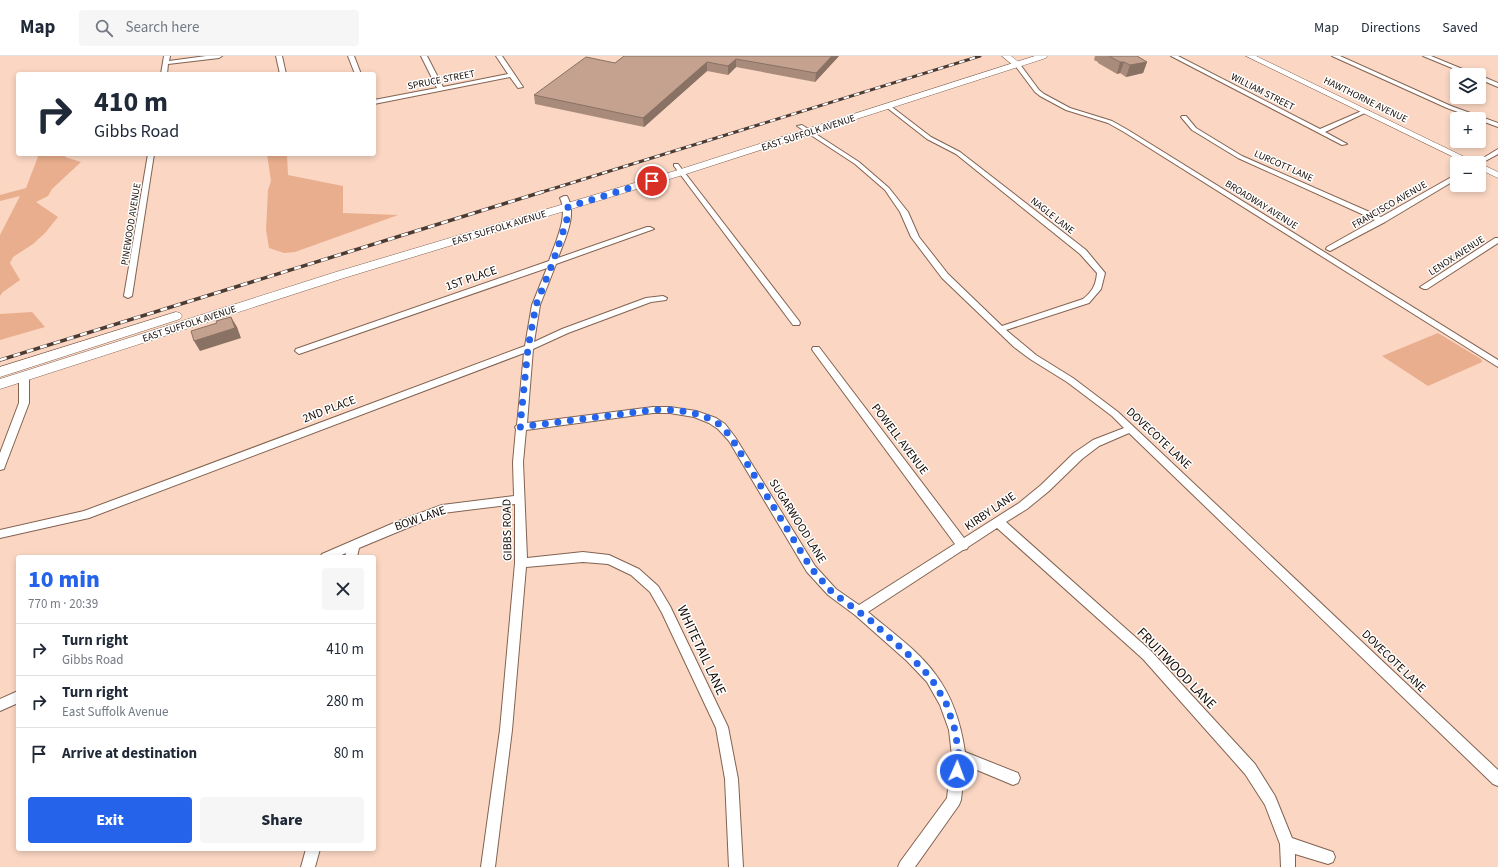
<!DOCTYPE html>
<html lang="en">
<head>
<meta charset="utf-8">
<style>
  :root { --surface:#fff; --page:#f6f6f7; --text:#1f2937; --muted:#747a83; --line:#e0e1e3; --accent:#2563eb }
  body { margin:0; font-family:"Source Sans 3",sans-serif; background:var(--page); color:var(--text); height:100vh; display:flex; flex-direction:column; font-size:15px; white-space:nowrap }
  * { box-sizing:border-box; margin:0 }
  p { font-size:13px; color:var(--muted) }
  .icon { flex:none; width:22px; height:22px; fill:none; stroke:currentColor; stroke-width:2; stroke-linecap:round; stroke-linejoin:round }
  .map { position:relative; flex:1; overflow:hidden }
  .sheet { position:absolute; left:16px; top:499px; width:360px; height:296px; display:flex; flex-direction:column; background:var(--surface); border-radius:4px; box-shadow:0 2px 6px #0003 }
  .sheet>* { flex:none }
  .hud { position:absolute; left:16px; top:16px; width:360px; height:84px; border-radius:4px; box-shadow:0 2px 6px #0003; background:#fff; color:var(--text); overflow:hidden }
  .buttons { position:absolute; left:1450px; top:12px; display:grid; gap:8px }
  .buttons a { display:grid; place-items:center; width:36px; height:36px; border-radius:4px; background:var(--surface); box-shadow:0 2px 6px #0003; font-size:20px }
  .pin { position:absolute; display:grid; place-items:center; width:34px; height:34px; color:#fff; margin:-17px; border:2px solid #fff; border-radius:50%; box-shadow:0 1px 4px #0007 }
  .me { position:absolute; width:44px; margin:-22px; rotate:2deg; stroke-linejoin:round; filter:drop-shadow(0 0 3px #0008) }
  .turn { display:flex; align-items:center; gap:14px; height:84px; padding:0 12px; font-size:18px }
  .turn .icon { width:52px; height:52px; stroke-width:2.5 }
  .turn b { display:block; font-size:28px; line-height:34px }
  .round { display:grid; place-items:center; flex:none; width:42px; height:42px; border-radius:4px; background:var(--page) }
  .headline { display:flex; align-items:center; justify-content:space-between; height:68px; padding:0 12px }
  h1 { font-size:24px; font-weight:800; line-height:30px; color:var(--accent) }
  .action { display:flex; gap:8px; margin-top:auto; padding:8px 12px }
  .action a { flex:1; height:46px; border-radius:4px; background:var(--accent); color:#fff; font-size:16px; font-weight:800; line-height:46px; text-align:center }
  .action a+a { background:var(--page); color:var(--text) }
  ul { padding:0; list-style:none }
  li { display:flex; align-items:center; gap:12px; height:52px; padding:0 12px; border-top:1px solid var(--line) }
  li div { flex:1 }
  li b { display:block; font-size:15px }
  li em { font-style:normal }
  header { display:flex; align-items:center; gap:24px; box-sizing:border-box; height:56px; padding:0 20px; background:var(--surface); border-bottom:1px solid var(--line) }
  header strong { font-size:19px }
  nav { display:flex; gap:22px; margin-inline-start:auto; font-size:14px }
  .search { width:280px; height:36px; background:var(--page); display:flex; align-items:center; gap:10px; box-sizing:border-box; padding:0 14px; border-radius:4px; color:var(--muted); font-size:15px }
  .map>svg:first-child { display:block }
  .green { fill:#e9ae8d }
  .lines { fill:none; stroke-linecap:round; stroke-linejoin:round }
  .minor-casing { stroke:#826251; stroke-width:2 }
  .tertiary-casing { stroke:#826251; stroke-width:1 }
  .secondary-casing { stroke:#826251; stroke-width:1 }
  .minor { fill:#fff; fill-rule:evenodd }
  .tertiary { fill:#fff; fill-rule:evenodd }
  .secondary { fill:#fff; fill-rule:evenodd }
  .rail-far1-casing { stroke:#4c3b32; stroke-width:3 }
  .rail-casing { stroke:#4c3b32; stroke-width:3.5 }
  .rail-far1 { stroke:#fff; stroke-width:2; stroke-dasharray:5.5; stroke-linecap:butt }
  .rail { stroke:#fff; stroke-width:2.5; stroke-dasharray:7; stroke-linecap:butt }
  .wall { fill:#a98b7b }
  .shaded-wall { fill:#897164 }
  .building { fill:#c4a28f; stroke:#897164 }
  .route { stroke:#2563eb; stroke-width:7; stroke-dasharray:0 12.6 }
  .labels { text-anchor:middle; stroke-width:3; stroke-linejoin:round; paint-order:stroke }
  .far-street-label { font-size:10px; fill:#150a04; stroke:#fff }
  .street-label { font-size:12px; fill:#150a04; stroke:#fff }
  .near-street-label { font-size:14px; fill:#150a04; stroke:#fff }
</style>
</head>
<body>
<header>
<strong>Map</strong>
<div class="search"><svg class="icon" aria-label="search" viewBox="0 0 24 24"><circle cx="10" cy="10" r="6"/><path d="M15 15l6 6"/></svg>Search here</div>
<nav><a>Map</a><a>Directions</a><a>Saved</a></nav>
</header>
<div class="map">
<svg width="1498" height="811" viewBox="0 0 1498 811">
  <rect width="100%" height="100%" fill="#fbd7c3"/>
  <g class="green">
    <polygon points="39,98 65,98 65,101 81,106 52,133 48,140 36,146 58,161 45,177 33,188 13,201 10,207 20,224 3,236 0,240 0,179 20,140 0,145 0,139 26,132"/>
    <polygon points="267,98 287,98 288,119 343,130 343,157 398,159 295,196 284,197 269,192 266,174 268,134 271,125"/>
    <polygon points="32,256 45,271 0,284 0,258"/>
    <polygon points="1438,277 1481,303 1482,306 1428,330 1382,300"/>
  </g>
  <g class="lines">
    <g class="minor-casing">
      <g id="minor">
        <polygon points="164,0 170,0 169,5 206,0 222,0 219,2 168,8 167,18 161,18"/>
        <polygon points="276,0 282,0 286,18 280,18"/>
        <polygon points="348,0 354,0 361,18 355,18"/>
        <polygon points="421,0 427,0 443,31 508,18 496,0 502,0 523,31 518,32 510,21 374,48 374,44 437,32"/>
        <polygon points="1171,0 1178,0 1320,73 1364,54 1369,55 1325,76 1347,88 1342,89"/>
        <polygon points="1332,0 1340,0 1451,50 1498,67 1498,71 1447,52"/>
        <polygon points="1423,0 1431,0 1477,19 1469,19"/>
        <polygon points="1015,7 1019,7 1039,34 1044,38 1070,52 1112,65 1128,74 1498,304 1498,311 1124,76 1108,67 1066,54 1040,40 1035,36 1014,8"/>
        <polygon points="1479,19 1498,27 1498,31 1479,23"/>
        <path d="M888,48l43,33 29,15 126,98 19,23 -4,16 -12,14 -83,27 30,25 37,23 45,34 380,358v16l-5,-2 -364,-351 -30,13 -17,13 -33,32 -22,18 -21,13 145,129 104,113 20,32 17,42 41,14 2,5 -2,5 -5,2 -33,-10v13h-14l-1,-23 -15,-39 -20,-31 -102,-115 -146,-131 -29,19 -1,2 -4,1 -95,62c22,19 50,38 68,63 17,23 25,49 29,77l53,21 2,5 -2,5 -5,2 -48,-20 -4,35 -2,5 -44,62h-17l2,-5 47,-64 5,-42 -3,-26 -9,-25 -13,-23 -20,-21 -52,-46 -27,-20 -21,-23 -78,-131 -11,-12 -9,-6 -15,-6 -24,-4h-17l-127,17 -3,32 4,96 56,-6 26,3 30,14 19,17 12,20 58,121 10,52 5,88h-14l-4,-88 -9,-51 -54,-115 -12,-21 -19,-17 -23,-11 -25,-2 -57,5 -14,163 -17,137h-14l19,-137 15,-167v-59l-72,9 -84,35 -2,9h-12l1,-4 -9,4h-17l2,-3 74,-32 46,-17 72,-9 -1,-34 3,-33 -1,-2 2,-2 7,-72 -435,165 -89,20v-8l84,-19 441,-165 7,-41 15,-37 -245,85 -3,1 -4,-3 1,-2 253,-88c6,-18 20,-45 11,-63l4,-2h3c11,19 -3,44 -9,62l89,-31h3l4,2 -98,35 -16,41 -6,37 28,-13 84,-31 17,-2 4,2 -1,2 -15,2 -83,31 -35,16 -6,74 126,-16h17l26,4 20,7 9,6 10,13 80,129 21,23 23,16 96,-61 -142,-193 -1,-2 1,-2h6l145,191 55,-35 22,-18 33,-32 19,-13 31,-12 -12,-12 -45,-34 -37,-23 -16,-12 -72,-69 -31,-41 -11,-25 -15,-22 -30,-26 -58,-38 5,-1 57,37 30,26 19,24 11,25 29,37 54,52 81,-27c9,-7 13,-14 14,-26l-17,-19 -124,-100 -29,-15 -41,-32 -1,-1z"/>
        <polygon points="1182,60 1186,60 1196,72 1242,100 1381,161 1455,119 1457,118 1457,123 1385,166 1330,195 1326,193 1327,191 1375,164 1238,102 1192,74 1181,61"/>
        <polygon points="1498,93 1498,98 1480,108 1475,107"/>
        <polygon points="148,98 154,98 132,240 128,242 124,240"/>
        <polygon points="674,108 678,108 799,265 800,267 799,269 793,269 674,110"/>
        <polygon points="1495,182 1498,182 1498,187 1427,233 1424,233 1420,231"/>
        <polygon points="24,317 29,320 29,347 5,410 4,413 0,414 0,397 19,347 19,320"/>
        <polygon points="18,635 18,647 0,655 0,643"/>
        <polygon points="306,793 320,793 315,811 301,811"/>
      </g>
    </g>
    <g class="tertiary-casing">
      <g id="tertiary">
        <polygon points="1002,0 1011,0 1021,8 1020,10 1014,10"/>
        <polygon points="1246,0 1256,0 1477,107 1466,107"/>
        <polygon points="1479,107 1498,116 1498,122 1479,113"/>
      </g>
    </g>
    <g class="secondary-casing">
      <g id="secondary">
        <polygon points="1035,0 1047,0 1046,2 686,118 344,222 0,333 0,323 336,216 678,114"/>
        <polygon points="176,256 180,257 182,260 180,263 0,321 0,311"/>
      </g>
    </g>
    <use href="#minor" class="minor"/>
    <use href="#tertiary" class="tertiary"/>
    <use href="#secondary" class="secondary"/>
    <g class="rail-far1-casing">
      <polyline id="rail-far1" points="539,137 980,0"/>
    </g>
    <g class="rail-casing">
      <polyline id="rail" points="0,304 542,136"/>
    </g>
    <use href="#rail-far1" class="rail-far1"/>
    <use href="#rail" class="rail"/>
  </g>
  <g class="wall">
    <polygon points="624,0 839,0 815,26 736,11 728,19 707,15 644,71 535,48 534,39 615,7"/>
    <polygon points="1095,0 1137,0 1147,6 1143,17 1126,21 1120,17 1117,18 1098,7 1098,6 1094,4"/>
  </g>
  <g class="shaded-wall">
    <polygon points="832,0 839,0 815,26 816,17"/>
    <polygon points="736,3 736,11 728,19 728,10"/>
    <polygon points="707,6 707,15 644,71 643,62"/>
    <polygon points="1120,6 1124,6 1120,17 1117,18"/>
    <polygon points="1147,6 1143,17 1126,21 1130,9"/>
    <polygon points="231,261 237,271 241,282 200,295 194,285"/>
  </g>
  <g class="building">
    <polygon points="624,0 832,0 816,17 736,3 728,10 707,6 643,62 534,39 586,1 615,7"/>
    <polygon points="1109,0 1137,0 1147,6 1130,9 1124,6 1120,6"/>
    <polygon points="231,261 235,272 194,285 191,275 217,267 216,265"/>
  </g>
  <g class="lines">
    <path class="route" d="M652,125l-84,26v7l-2,9 -13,39 -17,43 -8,43 -8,79 133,-17c22,-1 47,1 67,15 4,3 8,9 12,14l79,129 21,24 38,28 41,37 20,21 15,25 9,27 4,26 -2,15"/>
  </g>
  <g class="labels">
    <g class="far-street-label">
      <text transform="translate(441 23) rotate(-11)" y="4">SPRUCE STREET</text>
      <text transform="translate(1263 35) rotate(27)" y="4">WILLIAM STREET</text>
      <text transform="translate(1366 43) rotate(26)" y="4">HAWTHORNE AVENUE</text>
      <text transform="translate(808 76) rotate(-18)" y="4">EAST SUFFOLK AVENUE</text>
      <text transform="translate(1284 109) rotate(24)" y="4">LURCOTT LANE</text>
      <text transform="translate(1262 148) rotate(32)" y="4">BROADWAY AVENUE</text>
      <text transform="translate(1389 148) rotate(-30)" y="4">FRANCISCO AVENUE</text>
      <text transform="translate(1053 159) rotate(38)" y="4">NAGLE LANE</text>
      <text transform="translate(130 168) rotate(-81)" y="4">PINEWOOD AVENUE</text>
      <text transform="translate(499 171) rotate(-17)" y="4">EAST SUFFOLK AVENUE</text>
      <text transform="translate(1456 199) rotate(-33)" y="4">LENOX AVENUE</text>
      <text transform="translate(189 267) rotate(-18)" y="4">EAST SUFFOLK AVENUE</text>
    </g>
    <g class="street-label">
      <text transform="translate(471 222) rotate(-19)" y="4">1ST PLACE</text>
      <text transform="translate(329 353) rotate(-21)" y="4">2ND PLACE</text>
      <text transform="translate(1159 382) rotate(43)" y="4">DOVECOTE LANE</text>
      <text transform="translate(900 383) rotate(53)" y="4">POWELL AVENUE</text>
      <text transform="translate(990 455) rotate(-34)" y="4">KIRBY LANE</text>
      <text transform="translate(420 462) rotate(-19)" y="4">BOW LANE</text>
      <text transform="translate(798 465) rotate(58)" y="4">SUGARWOOD LANE</text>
      <text transform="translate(507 474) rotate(-91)" y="4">GIBBS ROAD</text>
      <text transform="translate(1394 605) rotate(44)" y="4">DOVECOTE LANE</text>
    </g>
    <g class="near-street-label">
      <text transform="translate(702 594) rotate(65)" y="5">WHITETAIL LANE</text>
      <text transform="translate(1177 612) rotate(46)" y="5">FRUITWOOD LANE</text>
    </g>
  </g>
</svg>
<div class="buttons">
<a><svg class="icon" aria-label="layers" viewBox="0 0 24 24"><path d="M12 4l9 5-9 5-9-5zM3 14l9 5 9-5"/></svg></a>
<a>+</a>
<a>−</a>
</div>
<div class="pin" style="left:652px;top:125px;background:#d93025"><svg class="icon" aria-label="arrive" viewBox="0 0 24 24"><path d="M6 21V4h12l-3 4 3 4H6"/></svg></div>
<svg class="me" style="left:957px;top:715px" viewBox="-20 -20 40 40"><circle r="17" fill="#2563eb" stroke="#fff" stroke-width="3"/><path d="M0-11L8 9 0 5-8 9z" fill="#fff"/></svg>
<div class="hud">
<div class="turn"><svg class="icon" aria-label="right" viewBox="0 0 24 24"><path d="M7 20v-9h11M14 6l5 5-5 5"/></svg><div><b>410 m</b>Gibbs Road</div></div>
</div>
<section class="sheet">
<div class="headline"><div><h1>10 min</h1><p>770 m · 20:39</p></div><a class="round"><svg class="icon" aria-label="close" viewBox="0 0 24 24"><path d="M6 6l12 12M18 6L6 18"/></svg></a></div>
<ul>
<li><svg class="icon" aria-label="right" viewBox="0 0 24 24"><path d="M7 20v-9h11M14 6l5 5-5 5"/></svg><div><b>Turn right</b><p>Gibbs Road</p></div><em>410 m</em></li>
<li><svg class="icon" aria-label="right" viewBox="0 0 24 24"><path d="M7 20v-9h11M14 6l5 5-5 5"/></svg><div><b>Turn right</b><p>East Suffolk Avenue</p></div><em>280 m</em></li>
<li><svg class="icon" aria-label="arrive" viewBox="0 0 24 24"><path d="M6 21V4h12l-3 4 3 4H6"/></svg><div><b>Arrive at destination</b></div><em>80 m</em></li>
</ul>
<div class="action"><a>Exit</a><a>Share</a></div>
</section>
</div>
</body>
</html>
